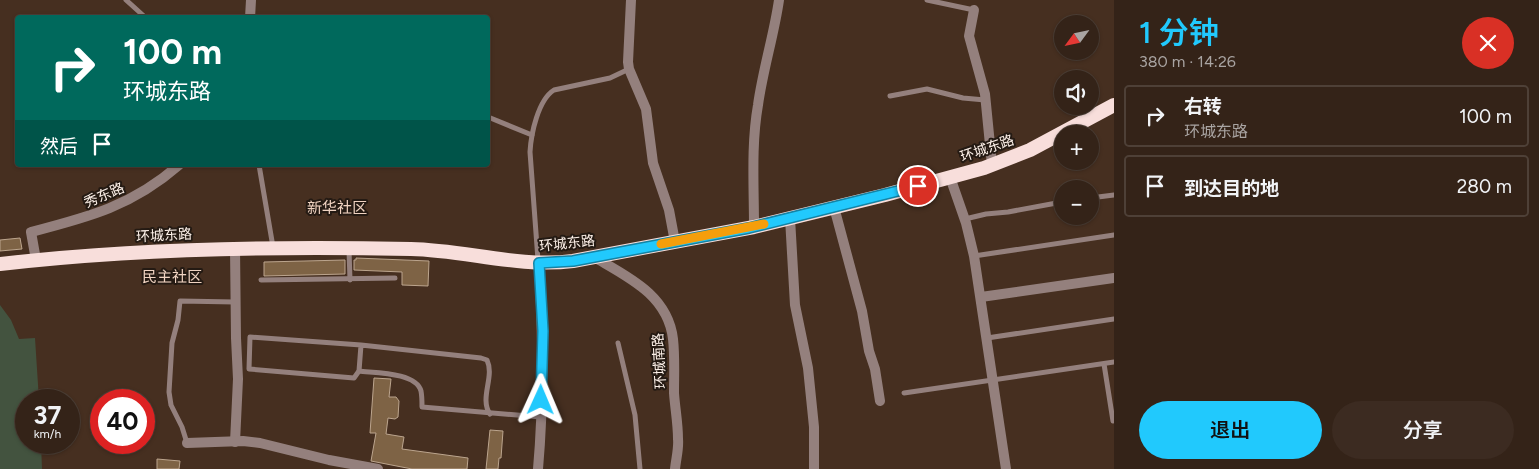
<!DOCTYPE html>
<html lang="zh">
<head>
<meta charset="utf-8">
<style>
  :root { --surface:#342318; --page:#3c2b21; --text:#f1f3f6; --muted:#a9a4a2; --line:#4e4037; --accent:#21c9fd }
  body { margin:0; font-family:Figtree,"Noto Sans SC",sans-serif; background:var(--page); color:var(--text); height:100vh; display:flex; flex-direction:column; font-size:19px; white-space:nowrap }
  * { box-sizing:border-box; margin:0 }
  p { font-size:16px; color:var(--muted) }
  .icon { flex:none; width:28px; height:28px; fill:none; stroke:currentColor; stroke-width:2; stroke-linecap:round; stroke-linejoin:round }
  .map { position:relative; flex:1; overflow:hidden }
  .details { display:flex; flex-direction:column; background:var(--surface); width:425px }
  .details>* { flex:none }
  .guide { position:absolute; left:15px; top:15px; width:475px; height:152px; border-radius:5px; box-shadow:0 1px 4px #0004,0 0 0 1px var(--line); background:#00695c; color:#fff; overflow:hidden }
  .needle { width:32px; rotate:237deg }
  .fabs { position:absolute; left:1054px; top:15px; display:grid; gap:10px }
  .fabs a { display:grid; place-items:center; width:45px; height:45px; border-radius:50%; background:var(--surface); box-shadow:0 1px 4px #0004,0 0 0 1px var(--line); font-size:25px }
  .speed { position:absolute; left:15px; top:389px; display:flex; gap:10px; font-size:25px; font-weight:700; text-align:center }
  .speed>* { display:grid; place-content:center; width:65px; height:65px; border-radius:50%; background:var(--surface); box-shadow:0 1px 4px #0004,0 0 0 1px var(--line); line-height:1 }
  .speed small { font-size:12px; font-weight:400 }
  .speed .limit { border:8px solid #d22; background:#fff; color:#111 }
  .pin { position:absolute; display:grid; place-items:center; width:42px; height:42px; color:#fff; margin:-21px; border:2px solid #fff; border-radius:50%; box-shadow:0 1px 5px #0007 }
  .me { position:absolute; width:55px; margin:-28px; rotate:1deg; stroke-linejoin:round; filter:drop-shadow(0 0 4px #0008) }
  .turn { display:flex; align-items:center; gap:18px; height:105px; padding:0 25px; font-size:22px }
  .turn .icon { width:65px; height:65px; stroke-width:2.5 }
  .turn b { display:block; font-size:35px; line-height:42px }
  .then { display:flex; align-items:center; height:48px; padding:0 25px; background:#0003; gap:10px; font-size:19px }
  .round { display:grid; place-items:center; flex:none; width:52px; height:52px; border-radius:26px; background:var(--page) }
  .head { display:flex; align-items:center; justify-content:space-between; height:85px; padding:0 25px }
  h1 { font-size:30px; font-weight:600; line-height:38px; color:var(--accent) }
  .primary-button { display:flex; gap:10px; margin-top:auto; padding:10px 25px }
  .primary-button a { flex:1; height:58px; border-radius:30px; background:var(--accent); color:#111; font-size:20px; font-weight:600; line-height:58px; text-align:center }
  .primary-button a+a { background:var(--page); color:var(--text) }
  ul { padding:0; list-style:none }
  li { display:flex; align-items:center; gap:15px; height:62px; margin:0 10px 8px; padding:0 15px; border:2px solid var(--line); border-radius:5px }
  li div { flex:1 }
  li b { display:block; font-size:19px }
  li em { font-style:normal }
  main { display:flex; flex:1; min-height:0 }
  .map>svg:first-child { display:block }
  .green { fill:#43533f }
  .building { fill:#7e6345; stroke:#bca58e }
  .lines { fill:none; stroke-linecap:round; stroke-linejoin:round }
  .service { stroke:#94807d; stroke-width:5 }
  .minor { stroke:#94807d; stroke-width:10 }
  .tertiary { stroke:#94807d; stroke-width:10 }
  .trunk { stroke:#f8dedb; stroke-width:14 }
  .route-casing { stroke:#1583a4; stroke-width:12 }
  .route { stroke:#21c9fd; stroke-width:9 }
  .slow { stroke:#f59e0b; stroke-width:9 }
  .labels { text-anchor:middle; stroke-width:4; stroke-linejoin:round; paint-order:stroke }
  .street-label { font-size:14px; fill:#fdf1e9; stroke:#241a13 }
  .neighbourhood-label { font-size:15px; fill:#f0d3c1; stroke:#241a13 }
</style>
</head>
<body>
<main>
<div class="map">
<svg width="1114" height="469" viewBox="0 0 1114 469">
  <rect width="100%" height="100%" fill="#462f20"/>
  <polygon class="green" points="0,305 11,320 19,339 35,338 39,400 26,400 26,442 41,443 42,469 0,469"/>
  <g class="building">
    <polygon points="20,238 22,249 0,251 0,240"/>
    <polygon points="356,258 429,261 428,286 402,285 402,272 354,270 354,260 356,260"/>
    <polygon points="345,260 345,274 264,276 264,262"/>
    <polygon points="374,378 391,379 389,397 396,397 399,401 398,417 395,419 388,418 386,434 404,437 402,449 468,458 467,469 412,469 371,461 376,433 370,433"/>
    <polygon points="490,430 503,431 501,458 499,458 498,469 486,469"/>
    <polygon points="157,459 180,461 179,469 157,469"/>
  </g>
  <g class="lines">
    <g class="service">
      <polyline points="126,0 146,18"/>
      <polyline points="927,0 974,10"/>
      <polyline points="890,96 927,89 963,98 985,100"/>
      <polyline points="488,117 532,135"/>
      <polyline points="259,165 273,247"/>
      <polyline points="1090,198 1114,195"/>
      <polyline points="965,219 986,214 1008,212 1062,202"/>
      <polyline points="349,250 350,280"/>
      <polyline points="974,256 1114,235"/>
      <path d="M538,260l-8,-108c1,-18 8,-52 24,-62l56,-12 19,-9"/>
      <polyline points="261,280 395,278"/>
      <polyline points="987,338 1114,319"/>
      <polyline points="618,343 635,415 640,469"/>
      <path d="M361,345l-111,-8 -1,32 105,9 5,-7 2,-26 120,13 6,2c8,17 -8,38 3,54"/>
      <polyline points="1104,364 1113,421"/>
      <path d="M359,371c15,2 57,1 62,20 1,5 1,11 1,16l119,10"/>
      <polyline points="904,393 1114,362"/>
      <polyline points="187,443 182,427 171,405 169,392 172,343 178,320 180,301 235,302"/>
    </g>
    <g class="minor">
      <polyline points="631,0 628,62 629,69 646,109 653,163 669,210 675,242"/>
      <polyline points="974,10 969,36 985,94 992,165"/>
      <polyline points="250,18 251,0"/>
      <polyline points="950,177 966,223 974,256 1006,469"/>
      <polyline points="834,207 862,311 869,351 875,369 880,401"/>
      <polyline points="790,218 795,305 808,368 814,427 814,469"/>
      <path d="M754,227c0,-41 -3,-82 4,-122 5,-36 16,-70 21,-105"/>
      <polyline points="235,248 236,338 238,379 235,442"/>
      <path d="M36,260l-5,-28c58,-15 101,-26 148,-67"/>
      <polyline points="981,297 1114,278"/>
      <polyline points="187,443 243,441 260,443 329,460 378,469"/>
    </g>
    <g class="tertiary">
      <path d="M594,257c34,20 74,38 79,82 2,18 1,36 1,54 1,15 4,30 4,46 1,9 -2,20 -3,30"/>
      <path d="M538,469c6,-68 5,-137 1,-206"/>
    </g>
    <path class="trunk" d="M0,264c137,-16 274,-18 411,-15 54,1 108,19 162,12l181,-34 131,-32 99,-27 46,-18 84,-45"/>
  </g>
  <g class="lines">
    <g class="route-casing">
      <polyline id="route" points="541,400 543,331 539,263 573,261 749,228 918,186"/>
    </g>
    <use href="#route" class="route"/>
    <polyline class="slow" points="661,244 764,224"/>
  </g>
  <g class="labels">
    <g class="street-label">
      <text transform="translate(987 148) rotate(-19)" y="5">环城东路</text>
      <text transform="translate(104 195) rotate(-23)" y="5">秀东路</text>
      <text transform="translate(164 235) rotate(-3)" y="5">环城东路</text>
      <text transform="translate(567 243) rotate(-6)" y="5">环城东路</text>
      <text transform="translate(659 361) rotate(-93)" y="5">环城南路</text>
    </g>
    <g class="neighbourhood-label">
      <text x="337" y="213">新华社区</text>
      <text x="172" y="282">民主社区</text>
    </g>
  </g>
</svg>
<div class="fabs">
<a><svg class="needle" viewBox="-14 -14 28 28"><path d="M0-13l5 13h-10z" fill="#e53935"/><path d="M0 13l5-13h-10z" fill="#a9a4a2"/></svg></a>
<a><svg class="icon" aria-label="sound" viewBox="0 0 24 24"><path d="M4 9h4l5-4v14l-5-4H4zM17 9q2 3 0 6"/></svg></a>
<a>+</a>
<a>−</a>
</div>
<div class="speed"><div>37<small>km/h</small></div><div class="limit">40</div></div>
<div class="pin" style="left:918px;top:186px;background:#d93025"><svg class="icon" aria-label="arrive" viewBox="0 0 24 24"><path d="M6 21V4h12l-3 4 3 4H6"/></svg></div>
<svg class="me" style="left:541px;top:400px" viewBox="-20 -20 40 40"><path d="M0-17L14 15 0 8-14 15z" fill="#21c9fd" stroke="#fff" stroke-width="4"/></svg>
<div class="guide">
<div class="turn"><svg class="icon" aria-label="right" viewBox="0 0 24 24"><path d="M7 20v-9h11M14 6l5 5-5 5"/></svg><div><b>100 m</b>环城东路</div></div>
<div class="then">然后<svg class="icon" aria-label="arrive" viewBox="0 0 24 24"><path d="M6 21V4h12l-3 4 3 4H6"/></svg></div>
</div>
</div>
<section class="details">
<div class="head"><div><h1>1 分钟</h1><p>380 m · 14:26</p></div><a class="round" style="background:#d93025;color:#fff"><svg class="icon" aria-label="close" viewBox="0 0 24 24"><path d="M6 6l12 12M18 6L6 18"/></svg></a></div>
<ul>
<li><svg class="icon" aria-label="right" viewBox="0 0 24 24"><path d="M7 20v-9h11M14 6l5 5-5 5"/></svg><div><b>右转</b><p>环城东路</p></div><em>100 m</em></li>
<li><svg class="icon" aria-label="arrive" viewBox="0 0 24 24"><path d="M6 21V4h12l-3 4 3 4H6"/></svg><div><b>到达目的地</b></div><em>280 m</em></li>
</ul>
<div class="primary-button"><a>退出</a><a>分享</a></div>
</section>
</main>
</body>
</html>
